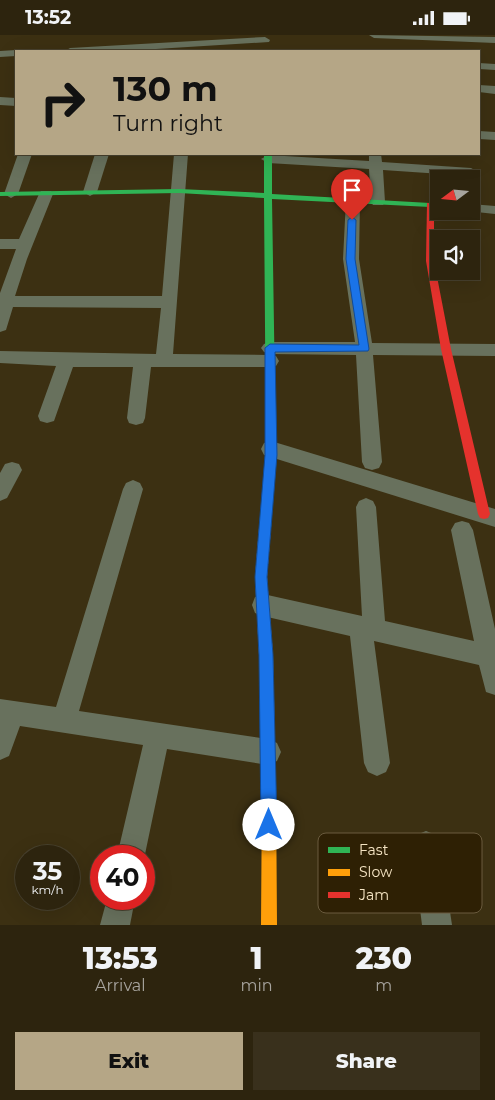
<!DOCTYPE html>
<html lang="en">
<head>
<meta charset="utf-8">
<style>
  :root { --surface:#2d240e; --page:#39301c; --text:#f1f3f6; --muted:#a7a49e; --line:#48412e; --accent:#b5a686 }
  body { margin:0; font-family:Montserrat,sans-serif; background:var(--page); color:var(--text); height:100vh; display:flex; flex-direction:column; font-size:19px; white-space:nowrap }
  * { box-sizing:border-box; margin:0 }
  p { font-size:16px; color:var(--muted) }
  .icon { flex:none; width:28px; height:28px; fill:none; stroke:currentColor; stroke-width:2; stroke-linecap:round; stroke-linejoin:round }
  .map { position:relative; height:890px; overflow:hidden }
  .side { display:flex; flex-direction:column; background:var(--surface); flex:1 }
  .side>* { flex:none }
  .hud { position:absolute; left:15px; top:15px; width:465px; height:105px; border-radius:0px; box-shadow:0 5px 20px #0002,0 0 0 1px var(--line); background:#b5a686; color:#111; overflow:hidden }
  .needle { width:32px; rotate:254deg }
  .tools { position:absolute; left:430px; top:135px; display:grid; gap:10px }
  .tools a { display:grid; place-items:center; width:50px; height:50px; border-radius:0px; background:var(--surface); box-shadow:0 5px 20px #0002,0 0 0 1px var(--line); font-size:25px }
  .speed { position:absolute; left:15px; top:810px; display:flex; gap:10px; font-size:25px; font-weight:700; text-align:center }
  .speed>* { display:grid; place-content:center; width:65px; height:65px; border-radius:50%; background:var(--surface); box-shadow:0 5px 20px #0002,0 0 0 1px var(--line); line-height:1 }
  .speed small { font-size:12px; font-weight:400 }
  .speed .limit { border:8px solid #d22; background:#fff; color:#111 }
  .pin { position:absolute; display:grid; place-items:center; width:42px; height:42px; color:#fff; margin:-51px -21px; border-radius:50% 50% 50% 0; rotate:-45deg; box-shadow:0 0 5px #0007 }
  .pin .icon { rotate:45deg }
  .me { position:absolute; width:55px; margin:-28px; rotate:0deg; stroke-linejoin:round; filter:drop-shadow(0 0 4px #0008) }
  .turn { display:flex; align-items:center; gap:18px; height:105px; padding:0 15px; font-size:22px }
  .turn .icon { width:65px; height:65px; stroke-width:2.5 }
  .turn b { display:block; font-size:35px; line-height:42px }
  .eta { display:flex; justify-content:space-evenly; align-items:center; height:85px; text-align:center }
  .eta b { font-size:30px; font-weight:800; line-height:35px }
  .action { display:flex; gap:10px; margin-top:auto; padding:10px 15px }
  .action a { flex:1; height:58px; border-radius:0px; background:var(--accent); color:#111; font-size:20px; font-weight:800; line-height:58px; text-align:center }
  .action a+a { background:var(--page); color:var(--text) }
  .status { display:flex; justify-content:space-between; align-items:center; height:35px; padding:0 25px; background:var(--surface); direction:ltr }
  .status svg { height:14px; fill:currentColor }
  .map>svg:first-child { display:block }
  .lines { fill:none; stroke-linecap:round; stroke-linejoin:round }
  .street { fill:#68715d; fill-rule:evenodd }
  .fast { fill:#30b455; fill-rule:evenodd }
  .slow { fill:#ff9f0a; fill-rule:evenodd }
  .jam { fill:#e5322d; fill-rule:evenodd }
  .route { fill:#1a73e8; stroke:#114b97 }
  .key { fill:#2e2004; stroke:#6a5b3e; stroke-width:1 }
  .key-label { font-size:14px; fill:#f6e5c4 }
</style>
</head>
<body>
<div class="status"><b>13:52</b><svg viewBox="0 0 49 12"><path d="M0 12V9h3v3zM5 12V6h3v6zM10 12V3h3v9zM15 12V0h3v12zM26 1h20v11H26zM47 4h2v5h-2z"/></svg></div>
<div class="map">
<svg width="495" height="890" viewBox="0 0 495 890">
  <rect width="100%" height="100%" fill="#3c3012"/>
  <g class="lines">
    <g class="street">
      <polygon points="369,0 495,2 495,8 374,3"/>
      <polygon points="265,2 270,5 269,7 124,16 65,16 70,13"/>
      <polygon points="16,15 20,16 16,16 16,21 0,22 0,16"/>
      <polygon points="479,28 495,29 495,35 479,34"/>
      <polygon points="479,50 495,51 495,59 479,57"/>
      <polygon points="0,62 16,63 16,71 0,70"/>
      <polygon points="479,96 495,97 495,105 479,104"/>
      <polygon points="18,119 32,119 18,159 11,163 4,159"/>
      <polygon points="95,119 109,119 97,157 90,161 83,157"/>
      <polygon points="174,119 188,119 173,319 270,320 276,321 279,326 276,331 270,332 151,332 145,383 143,388 136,390 129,388 127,383 133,332 73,332 54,386 47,388 40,386 38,381 56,331 0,328 0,316 156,319 161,273 13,272 6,295 0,297 0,258 16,214 0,214 0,204 19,204 39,159 41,156 51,156 53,159 27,224 15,261 162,261"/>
      <polygon points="369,119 381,119 382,127 471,133 478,137 471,141 383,135 385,167 383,170 373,170 371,167 369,134 268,128 261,124 268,120 369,126"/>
      <polygon points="353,161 358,162 360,165 359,224 372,308 495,309 495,321 373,320 382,427 379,433 372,435 365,433 362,427 356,320 270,319 264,317 261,313 264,309 270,307 355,307 343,224 346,165 348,162"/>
      <polygon points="471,169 495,171 495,179 467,176 471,176"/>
      <polygon points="271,406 495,474 495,492 264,420 261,414 264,408"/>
      <polygon points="12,427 19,429 22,435 7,463 0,466 0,438 5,429"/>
      <polygon points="133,445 140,448 143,454 79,676 268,704 277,708 281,717 277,726 268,730 167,714 144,824 144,821 117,821 143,710 20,691 9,721 0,725 0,664 56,672 123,454 126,448"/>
      <polygon points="366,463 373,466 376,472 385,586 474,606 451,495 455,488 462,486 469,488 473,495 495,594 495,660 486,657 479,630 374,606 390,728 386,737 377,741 368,737 364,728 350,601 263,581 255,578 252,570 255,562 263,559 362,581 356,472 359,466"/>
      <polygon points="426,796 436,800 440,810 452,890 422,890 412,810 416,800"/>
      <polygon points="107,864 135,864 130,890 100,890"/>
    </g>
    <polygon class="fast" points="264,119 272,119 272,159 430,168 434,170 430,172 272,164 276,420 271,493 269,497 265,498 261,497 259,493 266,420 264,163 179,158 0,161 0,157 179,154 264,158"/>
    <polygon class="slow" points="265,488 269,489 271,493 267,542 273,620 276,750 277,890 261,890 262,750 259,620 255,542 259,493 261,489"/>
    <polygon class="jam" points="427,168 439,169 439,173 434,173 434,226 451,314 490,479 488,483 484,484 480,483 478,479 441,314 426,226"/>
  </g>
  <polygon class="route" points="352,182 356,185 355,224 369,314 368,316 275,317 277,420 267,542 273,620 277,790 274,796 269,798 263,796 261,790 259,620 255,542 265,420 265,313 270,309 359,310 346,224 348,185"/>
  <rect x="318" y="798" width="164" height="80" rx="8" class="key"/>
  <rect x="328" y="812" width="22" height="6" fill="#30b455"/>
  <rect x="328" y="834" width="22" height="7" fill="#ff9f0a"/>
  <rect x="328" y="857" width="22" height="6" fill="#e5322d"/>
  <g class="key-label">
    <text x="359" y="820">Fast</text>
    <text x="359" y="842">Slow</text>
    <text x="359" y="865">Jam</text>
  </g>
</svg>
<div class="tools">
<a><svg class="needle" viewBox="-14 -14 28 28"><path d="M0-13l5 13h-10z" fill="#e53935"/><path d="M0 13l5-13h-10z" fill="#a7a49e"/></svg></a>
<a><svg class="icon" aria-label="sound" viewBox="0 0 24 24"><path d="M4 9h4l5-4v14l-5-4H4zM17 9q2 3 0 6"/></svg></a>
</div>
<div class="speed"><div>35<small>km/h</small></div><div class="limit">40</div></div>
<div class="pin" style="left:352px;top:185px;background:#d93025"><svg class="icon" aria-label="arrive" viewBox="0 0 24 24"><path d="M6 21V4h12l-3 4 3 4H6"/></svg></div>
<svg class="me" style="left:269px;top:790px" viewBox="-20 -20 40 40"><circle r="19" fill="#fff"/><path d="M0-13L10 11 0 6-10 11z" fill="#1a73e8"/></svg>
<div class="hud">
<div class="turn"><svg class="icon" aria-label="right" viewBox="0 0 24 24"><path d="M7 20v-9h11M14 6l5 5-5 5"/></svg><div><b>130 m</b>Turn right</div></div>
</div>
</div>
<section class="side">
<div class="eta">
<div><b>13:53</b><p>Arrival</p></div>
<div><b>1</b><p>min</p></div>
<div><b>230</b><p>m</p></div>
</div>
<div class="action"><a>Exit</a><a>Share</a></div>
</section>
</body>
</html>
